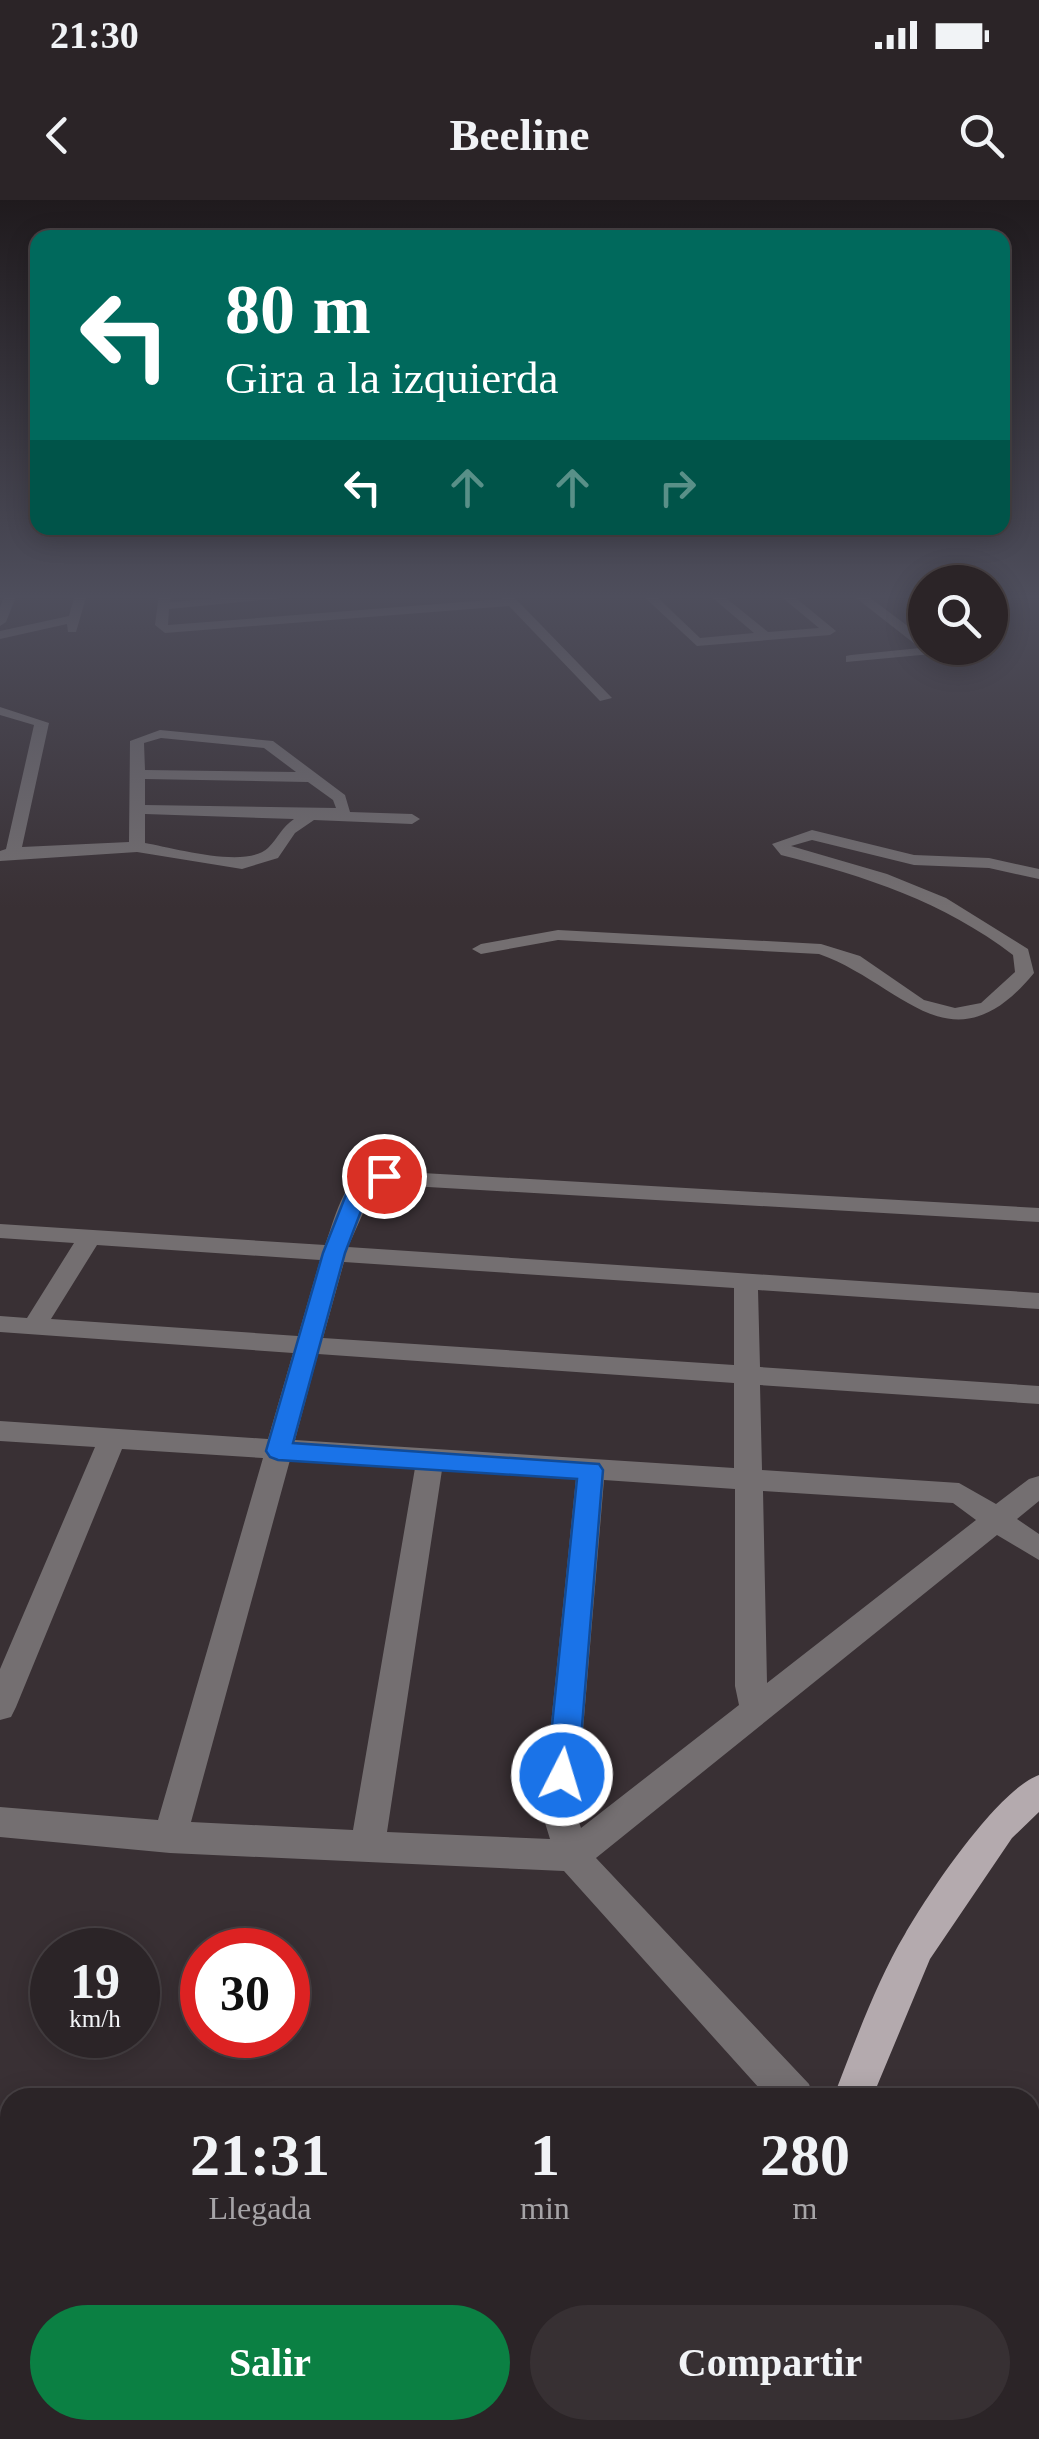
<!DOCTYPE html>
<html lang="es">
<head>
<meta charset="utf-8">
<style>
  :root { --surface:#2b2427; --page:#373033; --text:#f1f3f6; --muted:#a6a4a7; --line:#474144; --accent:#0b8043 }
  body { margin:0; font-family:"Times New Roman",serif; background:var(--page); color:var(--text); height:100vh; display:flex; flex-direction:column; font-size:38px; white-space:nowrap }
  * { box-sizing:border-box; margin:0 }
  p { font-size:32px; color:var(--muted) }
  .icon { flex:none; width:55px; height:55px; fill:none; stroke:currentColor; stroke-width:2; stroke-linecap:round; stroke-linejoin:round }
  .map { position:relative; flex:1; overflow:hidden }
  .details { position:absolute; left:0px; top:1888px; width:1040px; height:352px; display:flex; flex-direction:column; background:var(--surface); border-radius:30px 30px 0 0; box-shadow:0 5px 25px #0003,0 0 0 2px var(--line) }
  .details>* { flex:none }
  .top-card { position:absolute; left:30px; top:30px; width:980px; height:305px; border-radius:20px; box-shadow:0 5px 25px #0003,0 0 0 2px var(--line); background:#00695c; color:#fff; overflow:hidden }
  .buttons { position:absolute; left:908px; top:365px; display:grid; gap:20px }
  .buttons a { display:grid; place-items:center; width:100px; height:100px; border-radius:50%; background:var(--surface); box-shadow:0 5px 25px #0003,0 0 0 2px var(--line); font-size:50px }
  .speed { position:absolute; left:30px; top:1728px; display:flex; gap:20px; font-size:50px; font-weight:700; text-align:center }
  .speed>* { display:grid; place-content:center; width:130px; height:130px; border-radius:50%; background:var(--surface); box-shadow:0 5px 25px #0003,0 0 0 2px var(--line); line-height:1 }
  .speed small { font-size:25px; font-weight:400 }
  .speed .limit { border:15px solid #d22; background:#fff; color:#111 }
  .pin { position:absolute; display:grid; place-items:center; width:85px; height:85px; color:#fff; margin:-42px; border:5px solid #fff; border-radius:50%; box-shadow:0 2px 10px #0007 }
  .me { position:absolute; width:110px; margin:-55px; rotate:5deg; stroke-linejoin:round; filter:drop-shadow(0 0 8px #0008) }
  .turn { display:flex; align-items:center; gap:35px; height:210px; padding:0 30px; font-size:45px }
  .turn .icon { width:130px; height:130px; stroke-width:2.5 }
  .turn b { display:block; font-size:70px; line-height:85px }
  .lanes { display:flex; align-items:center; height:95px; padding:0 30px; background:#0003; justify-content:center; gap:50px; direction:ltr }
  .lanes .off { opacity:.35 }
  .eta { display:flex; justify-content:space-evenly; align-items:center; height:170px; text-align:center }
  .eta b { font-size:60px; font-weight:800; line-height:70px }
  .primary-button { display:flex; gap:20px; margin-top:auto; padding:20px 30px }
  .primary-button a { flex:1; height:115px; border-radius:60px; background:var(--accent); color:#fff; font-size:40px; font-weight:800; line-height:115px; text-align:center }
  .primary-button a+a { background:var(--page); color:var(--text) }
  .status { display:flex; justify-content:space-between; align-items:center; height:70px; padding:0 50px; background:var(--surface); direction:ltr }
  .status svg { height:28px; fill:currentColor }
  header { display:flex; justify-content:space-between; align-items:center; height:130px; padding:0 30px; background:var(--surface); font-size:45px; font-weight:800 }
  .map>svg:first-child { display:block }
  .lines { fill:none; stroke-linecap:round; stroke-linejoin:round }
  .minor { fill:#746f71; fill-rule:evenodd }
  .major { fill:#b4aaae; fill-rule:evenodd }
  .route { fill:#1a73e8; stroke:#114b97; stroke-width:2.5 }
</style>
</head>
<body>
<div class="status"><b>21:30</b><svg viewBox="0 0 49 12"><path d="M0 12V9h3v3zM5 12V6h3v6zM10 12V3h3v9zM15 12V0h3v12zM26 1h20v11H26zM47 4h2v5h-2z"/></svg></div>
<header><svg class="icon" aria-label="back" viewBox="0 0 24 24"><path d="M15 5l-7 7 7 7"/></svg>Beeline<svg class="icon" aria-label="search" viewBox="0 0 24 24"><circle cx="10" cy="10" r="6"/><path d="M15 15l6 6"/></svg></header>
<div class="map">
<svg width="1039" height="2239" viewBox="0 0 1039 2239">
  <rect width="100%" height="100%" fill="#393034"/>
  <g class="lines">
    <g class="minor">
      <polygon points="5,394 17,394 6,422 0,426 0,407"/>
      <polygon points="75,394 87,394 76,432 68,432 67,424 0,439 0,431 69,416"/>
      <polygon points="159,394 171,394 170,402 275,394 303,396 169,409 168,425 502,399 498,394 511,394 612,498 600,501 509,406 165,433 155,425"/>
      <polygon points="641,394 654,394 700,438 754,433 708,394 721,394 768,432 819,428 778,394 791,394 836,431 830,435 697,446"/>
      <polygon points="851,394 865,394 925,439 925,448 959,448 953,452 846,462 846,456 851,455 920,448"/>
      <polygon points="1004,394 1022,394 990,407 990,399"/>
      <path d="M0,507l49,16 -27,124 107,-5 1,-101 30,-11 113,11 72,54 5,17 62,2 8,5 -8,5 -98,-4 -19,13 -17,25 -36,11 -105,-17 -137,9v-10l6,-2 28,-124 -34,-10zM161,538l103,10 32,24 -151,-2 -1,-27zM145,579l163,3 25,18 3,8 -191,-3zM145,614l149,5c-12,8 -16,19 -26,29 -22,21 -94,0 -123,-5z"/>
      <path d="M812,630l102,25 75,3 50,11v10l-50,-11 -75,-3 -102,-25 -21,6 96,28 59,24 82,51 6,24c-83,101 -132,10 -215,-19l-261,-14 -77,14 -9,-5 9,-5 77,-14 263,14 39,12 64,44 31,8 26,-5 34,-31 -2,-17c-69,-53 -148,-79 -232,-100l-9,-11z"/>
      <path d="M370,970l669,38v14l-663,-38 -28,63 691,46v16l-281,-19 2,77 279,19v18l-279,-19 2,85 197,13 37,21 33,-25 10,-3v25l-22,18 22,15v26l-42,-25 -401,323 213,226 5,14h-46l-204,-227 -394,-18 -170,-16v-30l158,13 105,-362 -141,-9 -106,258 -5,10 -11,3v-51l95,-222 -95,-6v-20l268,18 25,-86 -293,-21v-16l27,2 47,-75 -74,-5v-14l325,21c9,-23 18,-68 45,-75zM97,1045l223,15 -22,76 -247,-17zM344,1062l390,26v77l-411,-27zM318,1154l416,29v85l-439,-28zM290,1260l125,8 -62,362 -162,-8zM442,1270l134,8 -34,335 8,26 -163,-7zM604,1280l131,9v197l4,19 -158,123 -5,-15zM763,1291l190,12 23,17 -209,163z"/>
      <polygon points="1030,2043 1039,2044 1039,2086 1030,2085"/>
      <polygon points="0,2180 10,2181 10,2225 0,2224"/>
      <polygon points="1030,2210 1039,2213 1039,2239 1003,2239 1002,2230 1030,2230"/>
      <polygon points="209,2230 327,2230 331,2239 213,2239"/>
    </g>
    <g class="major">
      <path d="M1039,1575v37l-27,26 -82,121 -58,139h-39c21,-53 43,-116 72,-164 23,-40 92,-144 134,-159z"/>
      <rect x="791" y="2230" width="46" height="9"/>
    </g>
  </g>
  <linearGradient id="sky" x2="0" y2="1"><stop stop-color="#1f1a1d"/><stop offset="0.56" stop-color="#4e4e5c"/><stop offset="1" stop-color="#4e4e5c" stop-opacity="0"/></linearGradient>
  <rect width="1039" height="708" fill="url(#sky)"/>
  <polygon class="route" points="384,970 394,976 369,990 345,1053 293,1243 599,1264 603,1270 578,1575 573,1584 562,1588 552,1584 547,1575 577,1279 278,1260 270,1257 266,1251 323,1053 349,987 363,973"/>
</svg>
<div class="buttons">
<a><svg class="icon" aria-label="search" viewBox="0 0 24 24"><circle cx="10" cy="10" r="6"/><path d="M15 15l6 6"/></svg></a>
</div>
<div class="speed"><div>19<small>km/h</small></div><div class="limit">30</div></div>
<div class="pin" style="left:384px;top:976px;background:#d93025"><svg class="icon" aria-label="arrive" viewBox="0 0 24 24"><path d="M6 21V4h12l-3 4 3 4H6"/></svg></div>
<svg class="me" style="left:562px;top:1575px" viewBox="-20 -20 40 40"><circle r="17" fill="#1a73e8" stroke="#fff" stroke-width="3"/><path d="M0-11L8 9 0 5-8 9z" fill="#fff"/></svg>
<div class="top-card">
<div class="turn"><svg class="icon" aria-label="left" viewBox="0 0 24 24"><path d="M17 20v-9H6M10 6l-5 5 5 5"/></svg><div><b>80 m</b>Gira a la izquierda</div></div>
<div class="lanes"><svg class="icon" aria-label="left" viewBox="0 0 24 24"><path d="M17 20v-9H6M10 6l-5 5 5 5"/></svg><svg class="icon off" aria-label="ahead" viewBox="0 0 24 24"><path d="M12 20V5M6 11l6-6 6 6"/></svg><svg class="icon off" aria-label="ahead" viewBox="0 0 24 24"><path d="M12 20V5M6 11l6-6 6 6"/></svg><svg class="icon off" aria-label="right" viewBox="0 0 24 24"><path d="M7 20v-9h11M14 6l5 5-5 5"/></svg></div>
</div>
<section class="details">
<div class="eta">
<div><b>21:31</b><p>Llegada</p></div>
<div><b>1</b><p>min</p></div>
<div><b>280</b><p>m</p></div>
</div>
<div class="primary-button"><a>Salir</a><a>Compartir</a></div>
</section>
</div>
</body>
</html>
